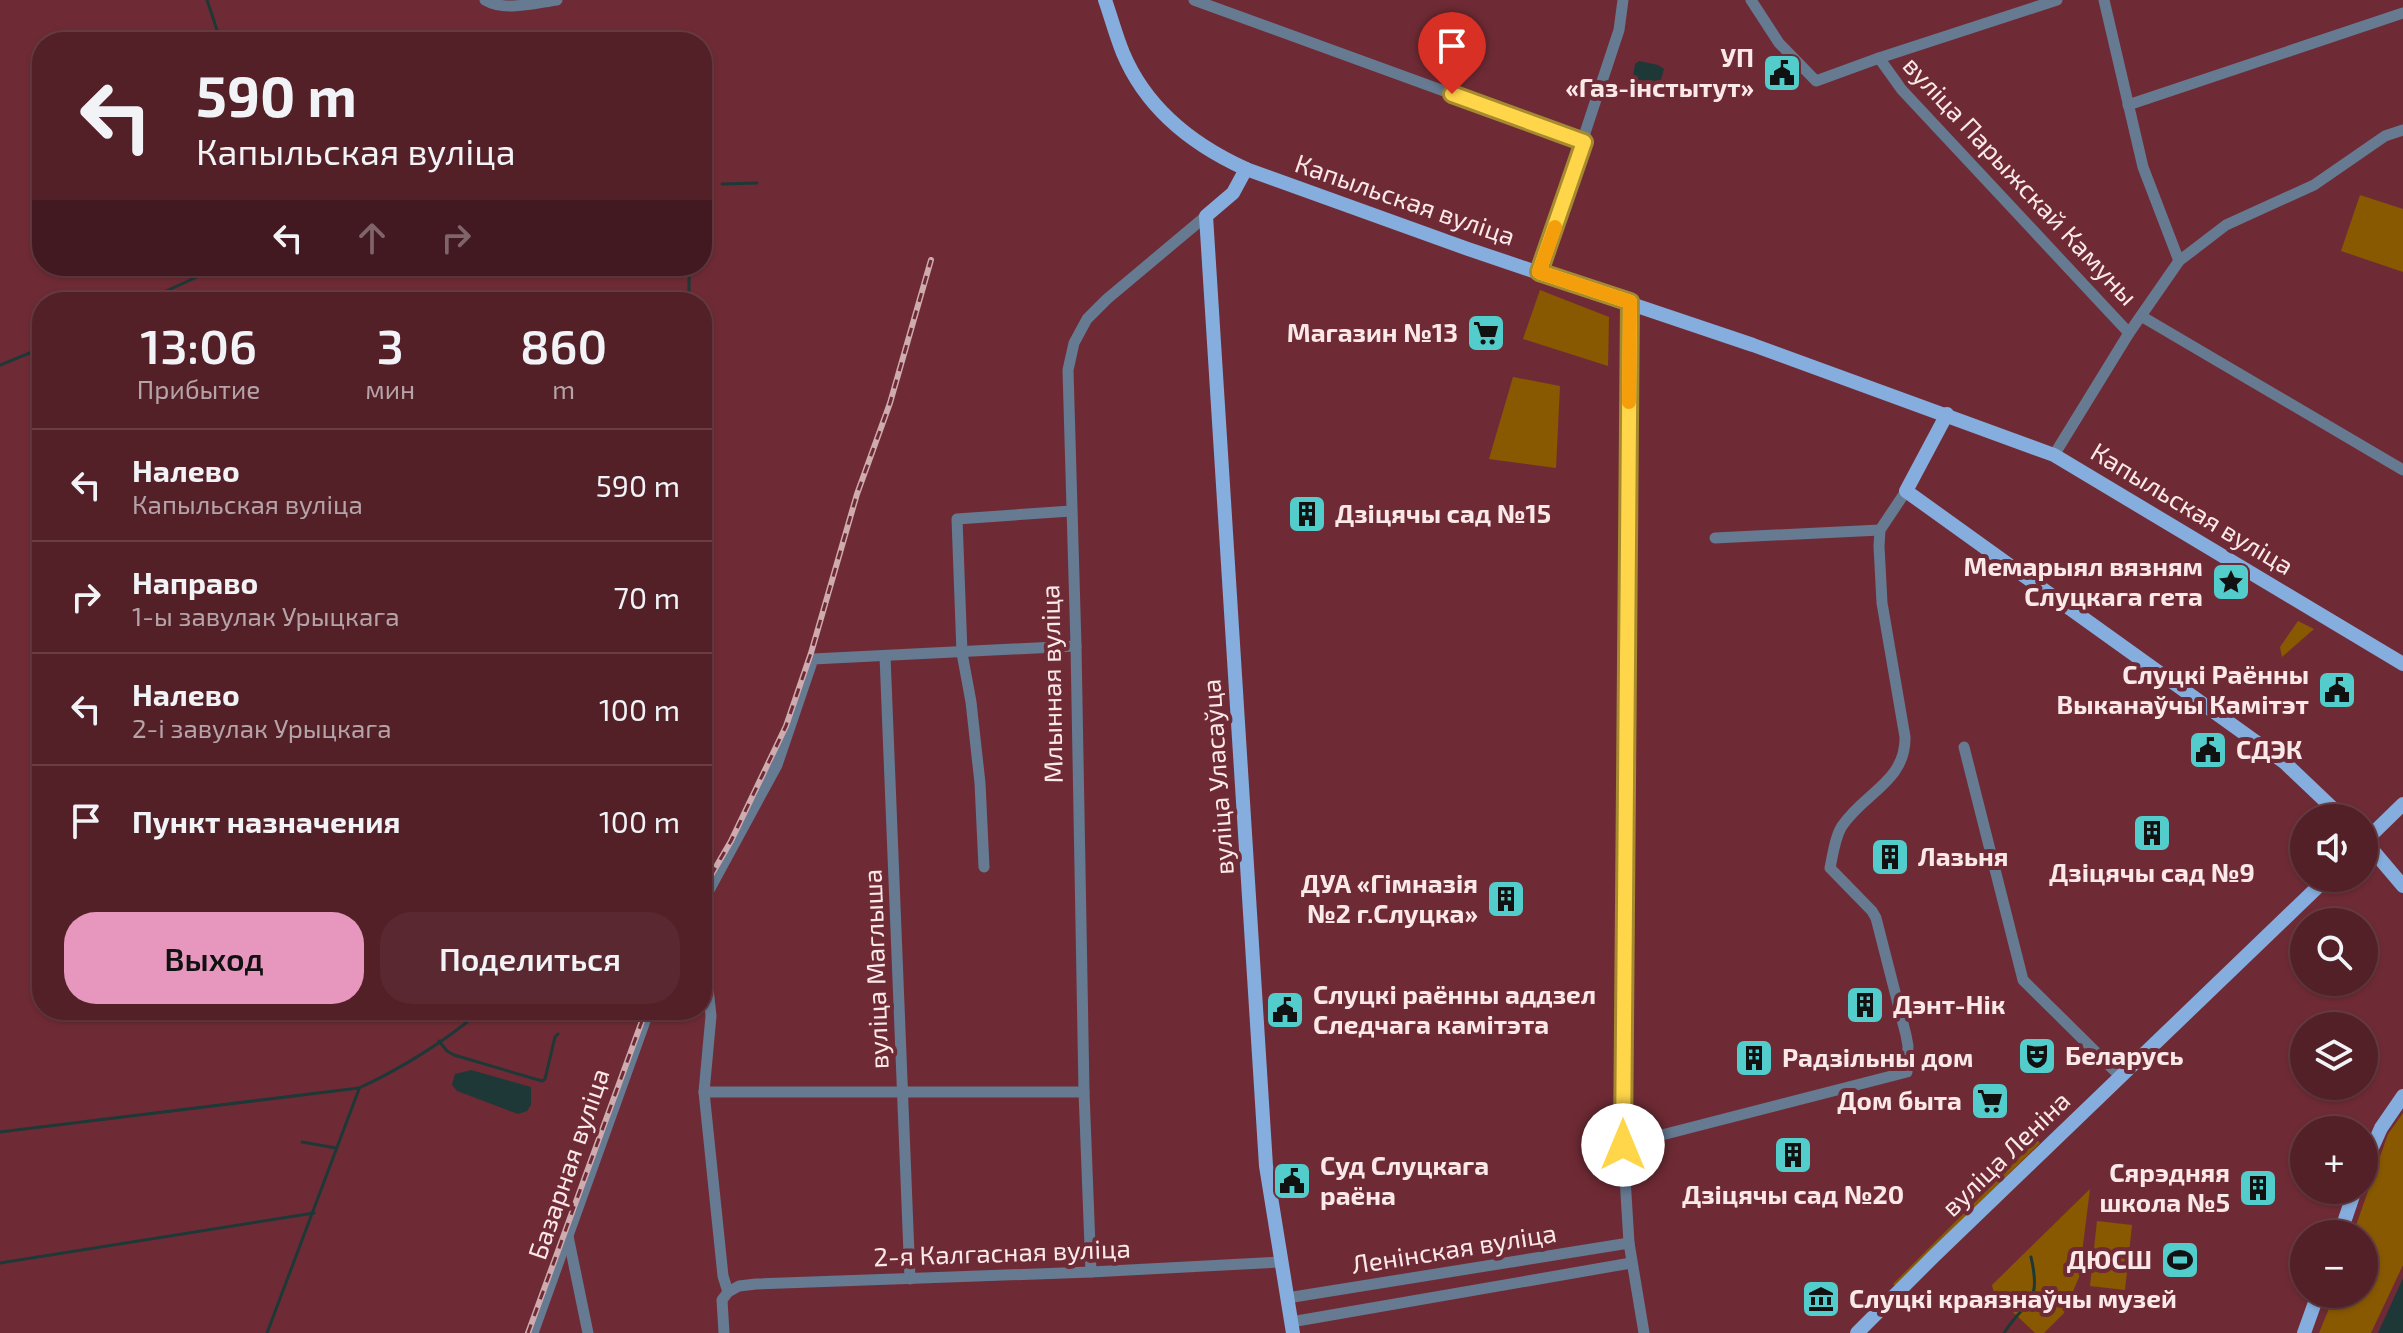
<!DOCTYPE html>
<html lang="ru">
<head>
<meta charset="utf-8">
<style>
  :root { --surface:#532028; --page:#592830; --text:#f1f3f6; --muted:#b5a3a8; --line:#693e45; --accent:#e797bd }
  body { margin:0; font-family:"Exo 2",sans-serif; background:var(--page); color:var(--text); height:100vh; display:flex; flex-direction:column; font-size:30px; white-space:nowrap }
  * { box-sizing:border-box; margin:0 }
  p { font-size:26px; color:var(--muted) }
  .icon { flex:none; width:44px; height:44px; fill:none; stroke:currentColor; stroke-width:2; stroke-linecap:round; stroke-linejoin:round }
  .map { position:relative; flex:1; overflow:hidden }
  .side { position:absolute; left:32px; top:292px; width:680px; height:728px; display:flex; flex-direction:column; background:var(--surface); border-radius:32px; box-shadow:0 2px 6px #0004,0 0 0 2px var(--line) }
  .side>* { flex:none }
  .hud { position:absolute; left:32px; top:32px; width:680px; height:244px; border-radius:32px; box-shadow:0 2px 6px #0004,0 0 0 2px var(--line); background:#532028; color:var(--text); overflow:hidden }
  .fabs { position:absolute; left:2290px; top:804px; display:grid; gap:16px }
  .fabs a { display:grid; place-items:center; width:88px; height:88px; border-radius:50%; background:var(--surface); box-shadow:0 2px 6px #0004,0 0 0 2px var(--line); font-size:40px }
  .pin { position:absolute; display:grid; place-items:center; width:68px; height:68px; color:#fff; margin:-82px -34px; border-radius:50% 50% 50% 0; rotate:-45deg; box-shadow:0 0 8px #0007 }
  .pin .icon { rotate:45deg }
  .me { position:absolute; width:88px; margin:-44px; rotate:0deg; stroke-linejoin:round; filter:drop-shadow(0 0 6px #0008) }
  .turn { display:flex; align-items:center; gap:28px; height:168px; padding:0 32px; font-size:36px }
  .turn .icon { width:104px; height:104px; stroke-width:2.5 }
  .turn b { display:block; font-size:56px; line-height:68px }
  .lanes { display:flex; align-items:center; height:76px; padding:0 32px; background:#0003; justify-content:center; gap:40px; direction:ltr }
  .lanes .off { opacity:.35 }
  .eta { display:flex; justify-content:space-evenly; align-items:center; height:136px; text-align:center }
  .eta b { font-size:48px; font-weight:600; line-height:56px }
  .button { display:flex; gap:16px; margin-top:auto; padding:16px 32px }
  .button a { flex:1; height:92px; border-radius:32px; background:var(--accent); color:#111; font-size:32px; font-weight:600; line-height:92px; text-align:center }
  .button a+a { background:var(--page); color:var(--text) }
  ul { padding:0; list-style:none }
  li { display:flex; align-items:center; gap:24px; height:112px; padding:0 32px; border-top:2px solid var(--line) }
  li div { flex:1 }
  li b { display:block; font-size:30px }
  li em { font-style:normal }
  .map>svg:first-child { display:block }
  .green { fill:#885900 }
  .water { fill:#1d3837 }
  .lines { fill:none; stroke-linecap:round; stroke-linejoin:round }
  .stream { stroke:#1d3837; stroke-width:3 }
  .minor { stroke:#667a92; stroke-width:11 }
  .major { stroke:#85addd; stroke-width:14 }
  .rail-casing { stroke:#ceabaf; stroke-width:6 }
  .rail { stroke:#6f2b35; stroke-width:3; stroke-dasharray:9; stroke-linecap:butt }
  .route-casing { stroke:#a68a30; stroke-width:20 }
  .route { stroke:#ffd54a; stroke-width:14 }
  .slow { stroke:#f59e0b; stroke-width:14 }
  .labels { text-anchor:middle; stroke-width:8; stroke-linejoin:round; paint-order:stroke }
  .poi-label { font-size:26px; font-weight:bold; fill:#fbe9ea; stroke:#6f2b35; text-anchor:start }
  .street-label { font-size:26px; fill:#fbe9ea; stroke:#6f2b35 }
</style>
</head>
<body>
<div class="map">
<svg width="2403" height="1333" viewBox="0 0 2403 1333">
  <rect width="100%" height="100%" fill="#6f2b35"/>
  <g class="green">
    <polygon points="2360,195 2403,209 2403,272 2341,251"/>
    <polygon points="1540,290 1609,317 1608,366 1523,339"/>
    <polygon points="1513,377 1560,386 1556,468 1489,459"/>
    <polygon points="2298,621 2314,629 2282,657 2280,647"/>
    <polygon points="2403,1113 2403,1265 2371,1333 2319,1333 2335,1294 2364,1294 2364,1234 2353,1234 2388,1134"/>
    <polygon points="2037,1140 2040,1143 1896,1286 1893,1284"/>
    <polygon points="2090,1189 2079,1277 2064,1313 2044,1333 2035,1333 1994,1294 1992,1285"/>
    <polygon points="2097,1221 2132,1225 2125,1290 2090,1286"/>
  </g>
  <g class="water">
    <polygon points="1639,61 1658,65 1664,69 1659,87 1653,88 1632,82 1635,64"/>
    <polygon points="471,1070 531,1087 531,1105 527,1111 518,1114 457,1091 452,1085 455,1074"/>
    <polygon points="2403,1278 2403,1333 2378,1333"/>
  </g>
  <g class="lines">
    <g class="stream">
      <polyline points="207,0 221,42"/>
      <polyline points="722,184 757,183"/>
      <polyline points="702,186 706,186"/>
      <polyline points="689,266 689,302"/>
      <polyline points="142,302 221,266"/>
      <polyline points="0,365 42,348"/>
      <polyline points="439,1041 447,1051 454,1055 542,1081 545,1079 555,1037 558,1034"/>
      <path d="M0,1132l359,-44c38,-17 92,-50 122,-78"/>
      <polyline points="302,1142 336,1148"/>
      <polyline points="0,1263 314,1213"/>
      <polyline points="267,1333 359,1089"/>
      <path d="M2004,1333c22,-34 38,-28 27,-76"/>
    </g>
    <g class="minor">
      <path d="M485,0c20,12 50,3 72,0"/>
      <polyline points="1194,0 1584,142"/>
      <polyline points="1751,0 1779,43 1816,81 1879,58 2057,0"/>
      <polyline points="2104,0 2143,167 2179,261"/>
      <polyline points="1879,58 1902,90 2129,333"/>
      <polyline points="2128,105 2403,13"/>
      <polyline points="1539,272 1619,30 1623,0"/>
      <polyline points="1630,302 1623,1145 1629,1243 1644,1333"/>
      <polyline points="2141,316 2403,470"/>
      <polyline points="2054,455 2129,333 2179,261 2226,225 2314,185 2385,136 2403,130"/>
      <polyline points="1715,538 1880,530"/>
      <polyline points="885,656 910,1279"/>
      <polyline points="1964,747 2023,980 2121,1077"/>
      <polyline points="984,867 980,783 971,702 962,653 957,519 1071,511"/>
      <polyline points="702,903 777,765 813,659 1076,646"/>
      <polyline points="702,934 711,1016 704,1092 723,1276 728,1292 722,1300 724,1333"/>
      <polyline points="704,1092 1084,1092"/>
      <path d="M1623,1145l284,-73 1,-26 -2,-11 -30,-117 -4,-7 -42,-43c3,-14 5,-31 12,-42 22,-33 64,-45 63,-89l-23,-134 -3,-57 1,-16 26,-39"/>
      <polyline points="568,1236 588,1333"/>
      <polyline points="1091,1272 1084,1092 1076,646 1068,370 1074,343 1087,319 1107,299 1206,216"/>
      <polyline points="728,1292 739,1286 756,1284 1091,1272 1280,1262"/>
      <polyline points="1287,1298 1629,1243"/>
      <polyline points="1291,1322 1631,1263"/>
      <polyline points="533,1333 649,1010"/>
    </g>
    <g class="major">
      <path d="M1105,0c6,17 11,36 18,53 23,55 70,92 123,116l222,80 285,96 301,110 349,209"/>
      <polyline points="1246,169 1233,193 1206,216 1266,1166 1293,1333"/>
      <polyline points="1947,414 1906,491 2284,762 2343,818"/>
      <polyline points="2364,840 2403,886"/>
      <polyline points="2364,842 2403,804"/>
      <polyline points="2364,1166 2381,1128 2403,1096"/>
      <polyline points="2340,1234 2355,1190"/>
      <polyline points="1857,1333 1934,1256 2327,878"/>
      <polyline points="2304,1333 2318,1294"/>
    </g>
    <g class="rail-casing">
      <g id="rail">
        <polyline points="702,891 731,841 786,726 811,653 857,494 890,403 931,260"/>
        <polyline points="528,1333 646,1010"/>
      </g>
    </g>
    <use href="#rail" class="rail"/>
  </g>
  <g class="lines">
    <g class="route-casing">
      <polyline id="route" points="1452,94 1584,142 1539,272 1630,302 1623,1145"/>
    </g>
    <use href="#route" class="route"/>
    <polyline class="slow" points="1555,227 1539,272 1630,302 1629,402"/>
  </g>
  <defs>
    <g id="civic-square" transform="scale(2)"><rect x="-9" y="-9" width="18" height="18" rx="4" fill="#53cdcb" stroke="#6f2b35"/><path d="M-.6-6.5H3V-4.5H.6V-3L4-1V1h2V6H-6V1h2V-1L-.6-3ZM-1.2 2.5V6h2.4V2.5Z" fill="#111"/></g>
    <g id="supermarket-square" transform="scale(2)"><rect x="-9" y="-9" width="18" height="18" rx="4" fill="#53cdcb" stroke="#6f2b35"/><path d="M-6-5.5h2.5l.6 2H6L4.5 2H-2.5L-4.4-4H-6ZM-1.5 3.2a1.3 1.3 0 1 0 .1 0ZM3 3.2a1.3 1.3 0 1 0 .1 0Z" fill="#111"/></g>
    <g id="building-square" transform="scale(2)"><rect x="-9" y="-9" width="18" height="18" rx="4" fill="#53cdcb" stroke="#6f2b35"/><path d="M-4-6H4V6H1V3H-1V6H-4ZM-2.5-4.3h1.7v1.8h-1.7ZM.8-4.3h1.7v1.8H.8ZM-2.5-1h1.7V.8h-1.7ZM.8-1h1.7V.8H.8Z" fill="#111"/></g>
    <g id="sight-square" transform="scale(2)"><rect x="-9" y="-9" width="18" height="18" rx="4" fill="#53cdcb" stroke="#6f2b35"/><path d="M0-6L1.8-2.2L6-1.7L2.9 1.2L3.7 5.4L0 3.3L-3.7 5.4L-2.9 1.2L-6-1.7L-1.8-2.2Z" fill="#111"/></g>
    <g id="theatre-square" transform="scale(2)"><rect x="-9" y="-9" width="18" height="18" rx="4" fill="#53cdcb" stroke="#6f2b35"/><path d="M-5-5.5Q0-4 5-5.5V0Q5 5 0 6Q-5 5-5 0ZM-3.3-2.5H-1v1.5H-3.3ZM1-2.5H3.3v1.5H1ZM-2.8 1Q0 5.5 2.8 1Z" fill="#111"/></g>
    <g id="stadium-square" transform="scale(2)"><rect x="-9" y="-9" width="18" height="18" rx="4" fill="#53cdcb" stroke="#6f2b35"/><path d="M0-5a6.5 5 0 1 0 0 10a6.5 5 0 1 0 0-10ZM-3.5-1.8h7v3.6h-7Z" fill="#111"/></g>
    <g id="museum-square" transform="scale(2)"><rect x="-9" y="-9" width="18" height="18" rx="4" fill="#53cdcb" stroke="#6f2b35"/><path d="M0-6L6-3V-2H-6V-3ZM-5-1h2V3h-2ZM-1-1h2V3h-2ZM3-1h2V3H3ZM-6 4H6V6H-6Z" fill="#111"/></g>
  </defs>
  <g fill-rule="evenodd">
    <use href="#civic-square" x="1782" y="73"/>
    <use href="#supermarket-square" x="1486" y="333"/>
    <use href="#building-square" x="1307" y="514"/>
    <use href="#sight-square" x="2231" y="582"/>
    <use href="#civic-square" x="2337" y="690"/>
    <use href="#civic-square" x="2208" y="750"/>
    <use href="#building-square" x="2152" y="833"/>
    <use href="#building-square" x="1890" y="857"/>
    <use href="#building-square" x="1506" y="899"/>
    <use href="#building-square" x="1865" y="1005"/>
    <use href="#civic-square" x="1285" y="1010"/>
    <use href="#theatre-square" x="2037" y="1056"/>
    <use href="#building-square" x="1754" y="1058"/>
    <use href="#supermarket-square" x="1990" y="1101"/>
    <use href="#building-square" x="1793" y="1155"/>
    <use href="#civic-square" x="1292" y="1181"/>
    <use href="#building-square" x="2258" y="1188"/>
    <use href="#stadium-square" x="2180" y="1260"/>
    <use href="#museum-square" x="1821" y="1299"/>
  </g>
  <g class="labels">
    <g class="poi-label">
      <text x="1754" y="67" text-anchor="end">УП<tspan x="1754" dy="30">«Газ-інстытут»</tspan></text>
      <text x="1458" y="342" text-anchor="end">Магазин №13</text>
      <text x="1335" y="523">Дзіцячы сад №15</text>
      <text x="2203" y="576" text-anchor="end">Мемарыял вязням<tspan x="2203" dy="30">Слуцкага гета</tspan></text>
      <text x="2309" y="684" text-anchor="end">Слуцкі Раённы<tspan x="2309" dy="30">Выканаўчы Камітэт</tspan></text>
      <text x="2236" y="759">СДЭК</text>
      <text x="1918" y="866">Лазьня</text>
      <text x="2152" y="882" text-anchor="middle">Дзіцячы сад №9</text>
      <text x="1478" y="893" text-anchor="end">ДУА «Гімназія<tspan x="1478" dy="30">№2 г.Слуцка»</tspan></text>
      <text x="1313" y="1004">Слуцкі раённы аддзел<tspan x="1313" dy="30">Следчага камітэта</tspan></text>
      <text x="1893" y="1014">Дэнт-Нік</text>
      <text x="2065" y="1065">Беларусь</text>
      <text x="1782" y="1067">Радзільны дом</text>
      <text x="1962" y="1110" text-anchor="end">Дом быта</text>
      <text x="1320" y="1175">Суд Слуцкага<tspan x="1320" dy="30">раёна</tspan></text>
      <text x="2230" y="1182" text-anchor="end">Сярэдняя<tspan x="2230" dy="30">школа №5</tspan></text>
      <text x="1793" y="1204" text-anchor="middle">Дзіцячы сад №20</text>
      <text x="2152" y="1269" text-anchor="end">ДЮСШ</text>
      <text x="1849" y="1308">Слуцкі краязнаўчы музей</text>
    </g>
    <g class="street-label">
      <text transform="translate(2020 181) rotate(47)" y="9">вуліца Парыжскай Камуны</text>
      <text transform="translate(1405 200) rotate(19)" y="9">Капыльская вуліца</text>
      <text transform="translate(2192 509) rotate(31)" y="9">Капыльская вуліца</text>
      <text transform="translate(1052 684) rotate(-91)" y="9">Млынная вуліца</text>
      <text transform="translate(1218 777) rotate(-94)" y="9">вуліца Уласаўца</text>
      <text transform="translate(876 969) rotate(-92)" y="9">вуліца Маглыша</text>
      <text transform="translate(2006 1154) rotate(-44)" y="9">вуліца Леніна</text>
      <text transform="translate(569 1164) rotate(-71)" y="9">Базарная вуліца</text>
      <text transform="translate(1454 1249) rotate(-9)" y="9">Ленінская вуліца</text>
      <text transform="translate(1002 1253) rotate(-2)" y="9">2-я Калгасная вуліца</text>
    </g>
  </g>
</svg>
<div class="fabs">
<a><svg class="icon" aria-label="sound" viewBox="0 0 24 24"><path d="M4 9h4l5-4v14l-5-4H4zM17 9q2 3 0 6"/></svg></a>
<a><svg class="icon" aria-label="search" viewBox="0 0 24 24"><circle cx="10" cy="10" r="6"/><path d="M15 15l6 6"/></svg></a>
<a><svg class="icon" aria-label="layers" viewBox="0 0 24 24"><path d="M12 4l9 5-9 5-9-5zM3 14l9 5 9-5"/></svg></a>
<a>+</a>
<a>−</a>
</div>
<div class="pin" style="left:1452px;top:94px;background:#d93025"><svg class="icon" aria-label="arrive" viewBox="0 0 24 24"><path d="M6 21V4h12l-3 4 3 4H6"/></svg></div>
<svg class="me" style="left:1623px;top:1145px" viewBox="-20 -20 40 40"><circle r="19" fill="#fff"/><path d="M0-13L10 11 0 6-10 11z" fill="#ffd54a"/></svg>
<div class="hud">
<div class="turn"><svg class="icon" aria-label="left" viewBox="0 0 24 24"><path d="M17 20v-9H6M10 6l-5 5 5 5"/></svg><div><b>590 m</b>Капыльская вуліца</div></div>
<div class="lanes"><svg class="icon" aria-label="left" viewBox="0 0 24 24"><path d="M17 20v-9H6M10 6l-5 5 5 5"/></svg><svg class="icon off" aria-label="ahead" viewBox="0 0 24 24"><path d="M12 20V5M6 11l6-6 6 6"/></svg><svg class="icon off" aria-label="right" viewBox="0 0 24 24"><path d="M7 20v-9h11M14 6l5 5-5 5"/></svg></div>
</div>
<section class="side">
<div class="eta">
<div><b>13:06</b><p>Прибытие</p></div>
<div><b>3</b><p>мин</p></div>
<div><b>860</b><p>m</p></div>
</div>
<ul>
<li><svg class="icon" aria-label="left" viewBox="0 0 24 24"><path d="M17 20v-9H6M10 6l-5 5 5 5"/></svg><div><b>Налево</b><p>Капыльская вуліца</p></div><em>590 m</em></li>
<li><svg class="icon" aria-label="right" viewBox="0 0 24 24"><path d="M7 20v-9h11M14 6l5 5-5 5"/></svg><div><b>Направо</b><p>1-ы завулак Урыцкага</p></div><em>70 m</em></li>
<li><svg class="icon" aria-label="left" viewBox="0 0 24 24"><path d="M17 20v-9H6M10 6l-5 5 5 5"/></svg><div><b>Налево</b><p>2-і завулак Урыцкага</p></div><em>100 m</em></li>
<li><svg class="icon" aria-label="arrive" viewBox="0 0 24 24"><path d="M6 21V4h12l-3 4 3 4H6"/></svg><div><b>Пункт назначения</b></div><em>100 m</em></li>
</ul>
<div class="button"><a>Выход</a><a>Поделиться</a></div>
</section>
</div>
</body>
</html>
